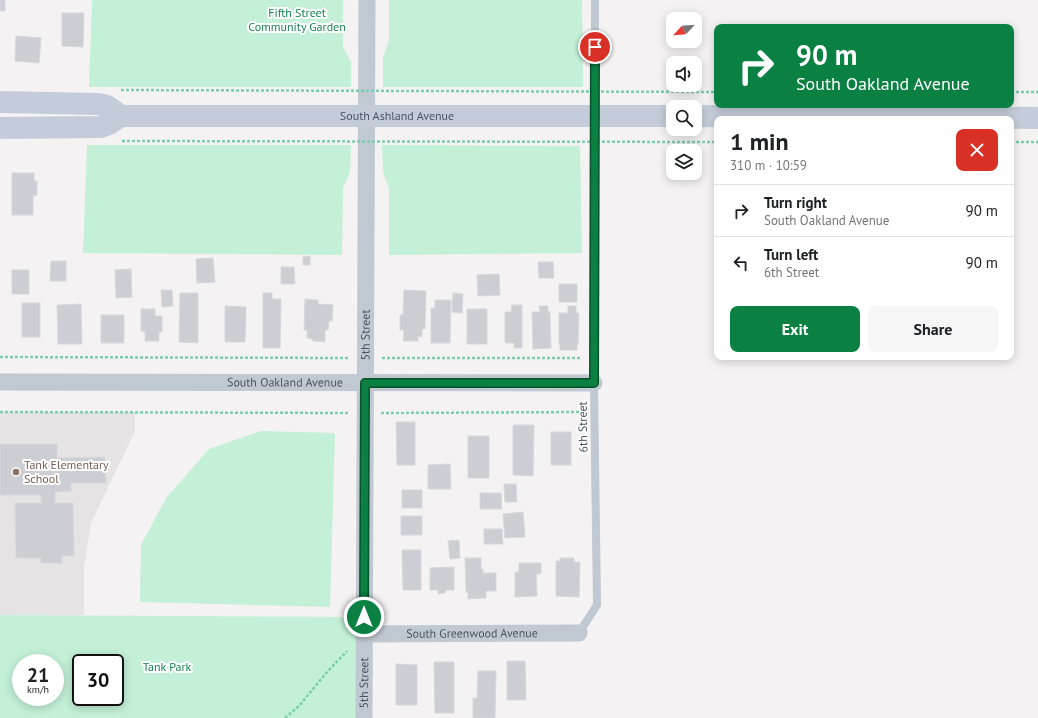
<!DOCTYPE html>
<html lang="en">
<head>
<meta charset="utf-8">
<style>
  :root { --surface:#fff; --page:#f6f6f6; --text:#202124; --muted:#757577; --line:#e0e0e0; --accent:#0b8043 }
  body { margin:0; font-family:"PT Sans",sans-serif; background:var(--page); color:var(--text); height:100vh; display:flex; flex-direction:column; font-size:15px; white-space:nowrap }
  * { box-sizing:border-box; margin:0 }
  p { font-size:13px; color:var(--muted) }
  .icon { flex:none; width:22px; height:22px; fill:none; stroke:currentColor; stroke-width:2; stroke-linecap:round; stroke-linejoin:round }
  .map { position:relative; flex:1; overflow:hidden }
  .panel { position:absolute; left:714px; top:116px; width:300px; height:244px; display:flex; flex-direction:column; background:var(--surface); border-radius:8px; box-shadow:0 2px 10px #0003 }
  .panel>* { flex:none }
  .top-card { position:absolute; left:714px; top:24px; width:300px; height:84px; border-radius:8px; box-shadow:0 2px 10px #0003; background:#0b8043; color:#fff; overflow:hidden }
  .needle { width:26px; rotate:244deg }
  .tools { position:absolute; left:666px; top:12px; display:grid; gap:8px }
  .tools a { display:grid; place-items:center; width:36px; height:36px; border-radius:8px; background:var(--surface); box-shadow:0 2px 10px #0003; font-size:20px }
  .speed { position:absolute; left:12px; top:654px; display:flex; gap:8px; font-size:20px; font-weight:700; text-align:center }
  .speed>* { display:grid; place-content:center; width:52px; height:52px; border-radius:50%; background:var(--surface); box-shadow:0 2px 10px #0003; line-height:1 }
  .speed small { font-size:10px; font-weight:400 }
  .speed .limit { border:2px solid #111; border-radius:6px; background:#fff; color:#111 }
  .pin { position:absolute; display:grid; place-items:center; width:34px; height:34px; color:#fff; margin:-17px; border:2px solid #fff; border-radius:50%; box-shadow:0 1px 4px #0007 }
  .me { position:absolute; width:44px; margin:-22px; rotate:0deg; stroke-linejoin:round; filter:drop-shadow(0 0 3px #0008) }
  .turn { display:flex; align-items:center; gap:14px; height:84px; padding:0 16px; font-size:18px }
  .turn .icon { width:52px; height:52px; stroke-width:2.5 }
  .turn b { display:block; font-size:28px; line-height:34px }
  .round { display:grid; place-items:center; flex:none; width:42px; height:42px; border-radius:8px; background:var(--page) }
  .summary { display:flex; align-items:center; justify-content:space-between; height:68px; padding:0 16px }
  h1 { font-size:24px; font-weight:600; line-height:30px }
  .action { display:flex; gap:8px; margin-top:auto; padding:8px 16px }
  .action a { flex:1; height:46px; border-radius:8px; background:var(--accent); color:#fff; font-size:16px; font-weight:600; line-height:46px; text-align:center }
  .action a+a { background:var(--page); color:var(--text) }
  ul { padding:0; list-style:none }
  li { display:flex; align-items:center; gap:12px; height:52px; padding:0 16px; border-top:1px solid var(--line) }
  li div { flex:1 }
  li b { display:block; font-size:15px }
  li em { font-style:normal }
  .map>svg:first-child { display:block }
  .education { fill:#e5e3e4 }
  .green { fill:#c3f0d7; fill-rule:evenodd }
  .building { fill:#ccced4; stroke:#d6d8dd }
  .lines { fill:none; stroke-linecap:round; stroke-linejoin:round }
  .path { stroke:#7acea9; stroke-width:2.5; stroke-dasharray:3 2; stroke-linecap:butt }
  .lane { stroke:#c0c8d1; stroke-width:8 }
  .street { stroke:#c0c8d1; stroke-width:17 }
  .secondary { stroke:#c3ccd8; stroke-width:22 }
  .path-bridge { stroke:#7acea9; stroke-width:2.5; stroke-dasharray:3 2; stroke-linecap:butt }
  .secondary-bridge { stroke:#c3ccd8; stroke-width:22 }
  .route-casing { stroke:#07532c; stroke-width:10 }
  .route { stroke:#0b8043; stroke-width:7 }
  .education-dot { fill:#8d6e63; stroke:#fff; stroke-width:1.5 }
  .labels { text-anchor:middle; stroke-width:4; stroke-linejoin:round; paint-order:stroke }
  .park-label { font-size:12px; fill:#198353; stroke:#fff }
  .street-label { font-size:12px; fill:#4a5460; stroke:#fff }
  .education-label { font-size:12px; fill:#785e54; stroke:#fff; text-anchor:start }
</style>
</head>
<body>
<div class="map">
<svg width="1038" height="718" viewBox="0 0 1038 718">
  <rect width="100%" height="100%" fill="#f4f2f2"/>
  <polygon class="education" points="0,412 135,412 135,431 91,523 84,567 84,615 0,615"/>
  <g class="green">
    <polygon points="92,0 343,0 343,47 351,62 351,87 89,87"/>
    <polygon points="389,0 582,0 583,87 383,87 383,58 389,40"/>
    <polygon points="87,145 351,145 350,172 343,188 342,255 83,253"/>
    <polygon points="382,145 580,146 582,253 389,255 389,189 383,172"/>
    <polygon points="261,431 335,433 330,607 140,602 141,545 166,498 209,449"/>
    <path d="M0,615l364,2v101h-364zM21,663h34v34h-34zM81,663h34v34h-34z"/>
  </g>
  <g class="building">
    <rect x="0" y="0" width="5" height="11"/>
    <polygon points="62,13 84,13 83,47 62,46"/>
    <polygon points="16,36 41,38 39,63 15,61"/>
    <polygon points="12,173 34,173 34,181 37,181 37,195 33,196 33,215 12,215"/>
    <polygon points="310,256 310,265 303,265 303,257"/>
    <polygon points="213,258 215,282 197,283 196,259"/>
    <polygon points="51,261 66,261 66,281 50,281"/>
    <polygon points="538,262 553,262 554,278 539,278"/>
    <polygon points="281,267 294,267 295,284 281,284"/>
    <polygon points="131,269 132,297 116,298 115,270"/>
    <rect x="12" y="270" width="17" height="24"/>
    <polygon points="499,274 500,295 478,296 477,275"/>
    <rect x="559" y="284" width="18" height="18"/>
    <polygon points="161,290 172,290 173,306 162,307"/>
    <polygon points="404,290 426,291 425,329 422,329 422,337 418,336 418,341 403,341 404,330 400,330 400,315 403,315"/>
    <polygon points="180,293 198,293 198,343 179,342"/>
    <polygon points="263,293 272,293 272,299 281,299 280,348 263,348"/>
    <polygon points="453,293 463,294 462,313 452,312"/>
    <polygon points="305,299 318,300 318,304 333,305 332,321 329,321 328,330 325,330 325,342 313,341 312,339 307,338 307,330 304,330"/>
    <polygon points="435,300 451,300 450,343 431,343 431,308 435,308"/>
    <rect x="22" y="303" width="18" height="34"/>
    <polygon points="81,304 82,344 58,344 57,305"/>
    <polygon points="512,305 522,305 522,348 514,348 514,343 505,343 505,312 511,312"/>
    <polygon points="225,306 246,307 245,342 225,342"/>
    <polygon points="539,306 548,306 548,312 550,312 551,348 533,349 532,312 540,312"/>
    <polygon points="568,306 576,306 576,313 579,313 578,344 577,345 577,350 560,350 560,344 559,344 559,313 568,313"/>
    <polygon points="141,309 155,309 155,316 162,316 162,332 159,332 159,341 145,341 145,331 141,331"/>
    <rect x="467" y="309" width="20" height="35"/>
    <rect x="101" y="315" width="23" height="28"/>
    <polygon points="396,422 415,422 415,465 397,465"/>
    <polygon points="513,425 534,425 533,476 513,475"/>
    <rect x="551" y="432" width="20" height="33"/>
    <rect x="468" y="436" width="21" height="42"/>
    <polygon points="0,444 57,444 57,458 105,457 106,483 71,483 71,491 55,492 55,503 73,503 74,556 62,556 62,563 41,563 41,558 16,558 15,503 41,503 41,495 0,495"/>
    <polygon points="450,464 451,489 428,489 428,465"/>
    <polygon points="504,484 516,484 517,502 505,502"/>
    <rect x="402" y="490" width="20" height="18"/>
    <polygon points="480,493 501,493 502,509 480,509"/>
    <polygon points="523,512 525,537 505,538 503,514"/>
    <rect x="401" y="516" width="21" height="19"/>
    <polygon points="484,529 502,529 503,544 484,544"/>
    <polygon points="459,540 460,558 450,559 448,541"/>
    <polygon points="402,550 421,550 421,590 403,590"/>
    <polygon points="465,558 481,558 481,569 483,569 483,573 496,573 496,591 486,591 486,598 468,599 468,592 466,592"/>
    <polygon points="560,558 574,558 574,562 580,562 579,597 556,596 556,561 560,561"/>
    <polygon points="519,563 541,563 541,574 536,574 537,596 515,597 515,572 519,572"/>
    <polygon points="454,567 454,590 446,590 445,593 438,594 438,590 430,590 430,568"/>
    <polygon points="507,661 525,661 526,700 507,700"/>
    <polygon points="434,662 454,662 454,713 435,713"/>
    <polygon points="396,664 417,665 417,705 396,705"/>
    <polygon points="478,671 496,671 495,718 473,718 473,698 477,698"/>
  </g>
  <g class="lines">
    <g class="path">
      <polyline points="1011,92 1038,92"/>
      <polyline points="1011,142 1038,142"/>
      <polyline points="0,357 349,358"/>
      <polyline points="382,358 581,358"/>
      <polyline points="0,412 350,413"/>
      <polyline points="381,413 582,412"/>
      <polyline points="285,718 299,706 327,672 347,651"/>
    </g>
    <polyline class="lane" points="579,633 597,605 594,383 595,0"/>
    <g class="street">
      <path id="s1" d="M0,382l594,1"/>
      <path id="s2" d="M364,634l215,-1"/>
      <path id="s3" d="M364,718l3,-718"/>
    </g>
    <g class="secondary">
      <polyline points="0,102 98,104 107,106 121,116 109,124 101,127 0,128"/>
      <polyline points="695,116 1038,118"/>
    </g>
    <g class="path-bridge">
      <polyline points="121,90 717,92"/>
      <polyline points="122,141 717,142"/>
    </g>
    <path class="secondary-bridge" id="s4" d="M121,116h552"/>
  </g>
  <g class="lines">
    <g class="route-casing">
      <polyline id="route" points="364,617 365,383 594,383 595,47"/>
    </g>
    <use href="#route" class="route"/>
  </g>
  <circle class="education-dot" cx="16" cy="472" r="4"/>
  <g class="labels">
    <g class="park-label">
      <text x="297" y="17">Fifth Street<tspan x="297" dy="14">Community Garden</tspan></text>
      <text x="167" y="671">Tank Park</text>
    </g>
    <g class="street-label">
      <text dy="4" stroke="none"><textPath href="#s4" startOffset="276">South Ashland Avenue</textPath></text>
      <text dy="4" stroke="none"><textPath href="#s3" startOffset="383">5th Street</textPath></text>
      <text dy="4" stroke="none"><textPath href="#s1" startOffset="285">South Oakland Avenue</textPath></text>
      <text transform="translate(583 427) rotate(-91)" y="4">6th Street</text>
      <text dy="4" stroke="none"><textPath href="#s2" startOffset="108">South Greenwood Avenue</textPath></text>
      <text dy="4" stroke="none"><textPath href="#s3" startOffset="35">5th Street</textPath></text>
    </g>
    <g class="education-label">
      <text x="24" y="469">Tank Elementary<tspan x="24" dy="14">School</tspan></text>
    </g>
  </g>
</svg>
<div class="tools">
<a><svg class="needle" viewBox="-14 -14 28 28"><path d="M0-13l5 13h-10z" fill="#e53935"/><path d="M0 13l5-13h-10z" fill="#757577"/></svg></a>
<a><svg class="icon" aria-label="sound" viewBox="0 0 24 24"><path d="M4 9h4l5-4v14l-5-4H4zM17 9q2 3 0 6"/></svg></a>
<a><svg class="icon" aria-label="search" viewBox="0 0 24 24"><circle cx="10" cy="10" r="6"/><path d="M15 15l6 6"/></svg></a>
<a><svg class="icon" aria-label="layers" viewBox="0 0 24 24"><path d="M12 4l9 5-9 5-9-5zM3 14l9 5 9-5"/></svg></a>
</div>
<div class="speed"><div>21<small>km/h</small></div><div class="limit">30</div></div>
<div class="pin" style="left:595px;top:47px;background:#d93025"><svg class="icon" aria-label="arrive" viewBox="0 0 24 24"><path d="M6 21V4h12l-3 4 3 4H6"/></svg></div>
<svg class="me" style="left:364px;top:617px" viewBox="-20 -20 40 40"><circle r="17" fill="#0b8043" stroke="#fff" stroke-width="3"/><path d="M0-11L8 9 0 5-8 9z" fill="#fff"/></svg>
<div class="top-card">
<div class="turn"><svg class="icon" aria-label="right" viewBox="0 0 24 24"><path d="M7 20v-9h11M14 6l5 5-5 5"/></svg><div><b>90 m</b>South Oakland Avenue</div></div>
</div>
<section class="panel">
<div class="summary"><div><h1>1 min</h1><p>310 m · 10:59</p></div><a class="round" style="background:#d93025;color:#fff"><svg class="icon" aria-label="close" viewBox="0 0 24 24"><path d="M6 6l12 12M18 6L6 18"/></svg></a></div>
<ul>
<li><svg class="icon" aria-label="right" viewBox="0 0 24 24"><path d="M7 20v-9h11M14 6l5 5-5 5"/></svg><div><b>Turn right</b><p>South Oakland Avenue</p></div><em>90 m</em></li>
<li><svg class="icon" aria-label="left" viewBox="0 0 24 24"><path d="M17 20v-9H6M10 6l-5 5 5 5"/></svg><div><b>Turn left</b><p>6th Street</p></div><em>90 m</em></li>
</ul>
<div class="action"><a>Exit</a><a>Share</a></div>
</section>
</div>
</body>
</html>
